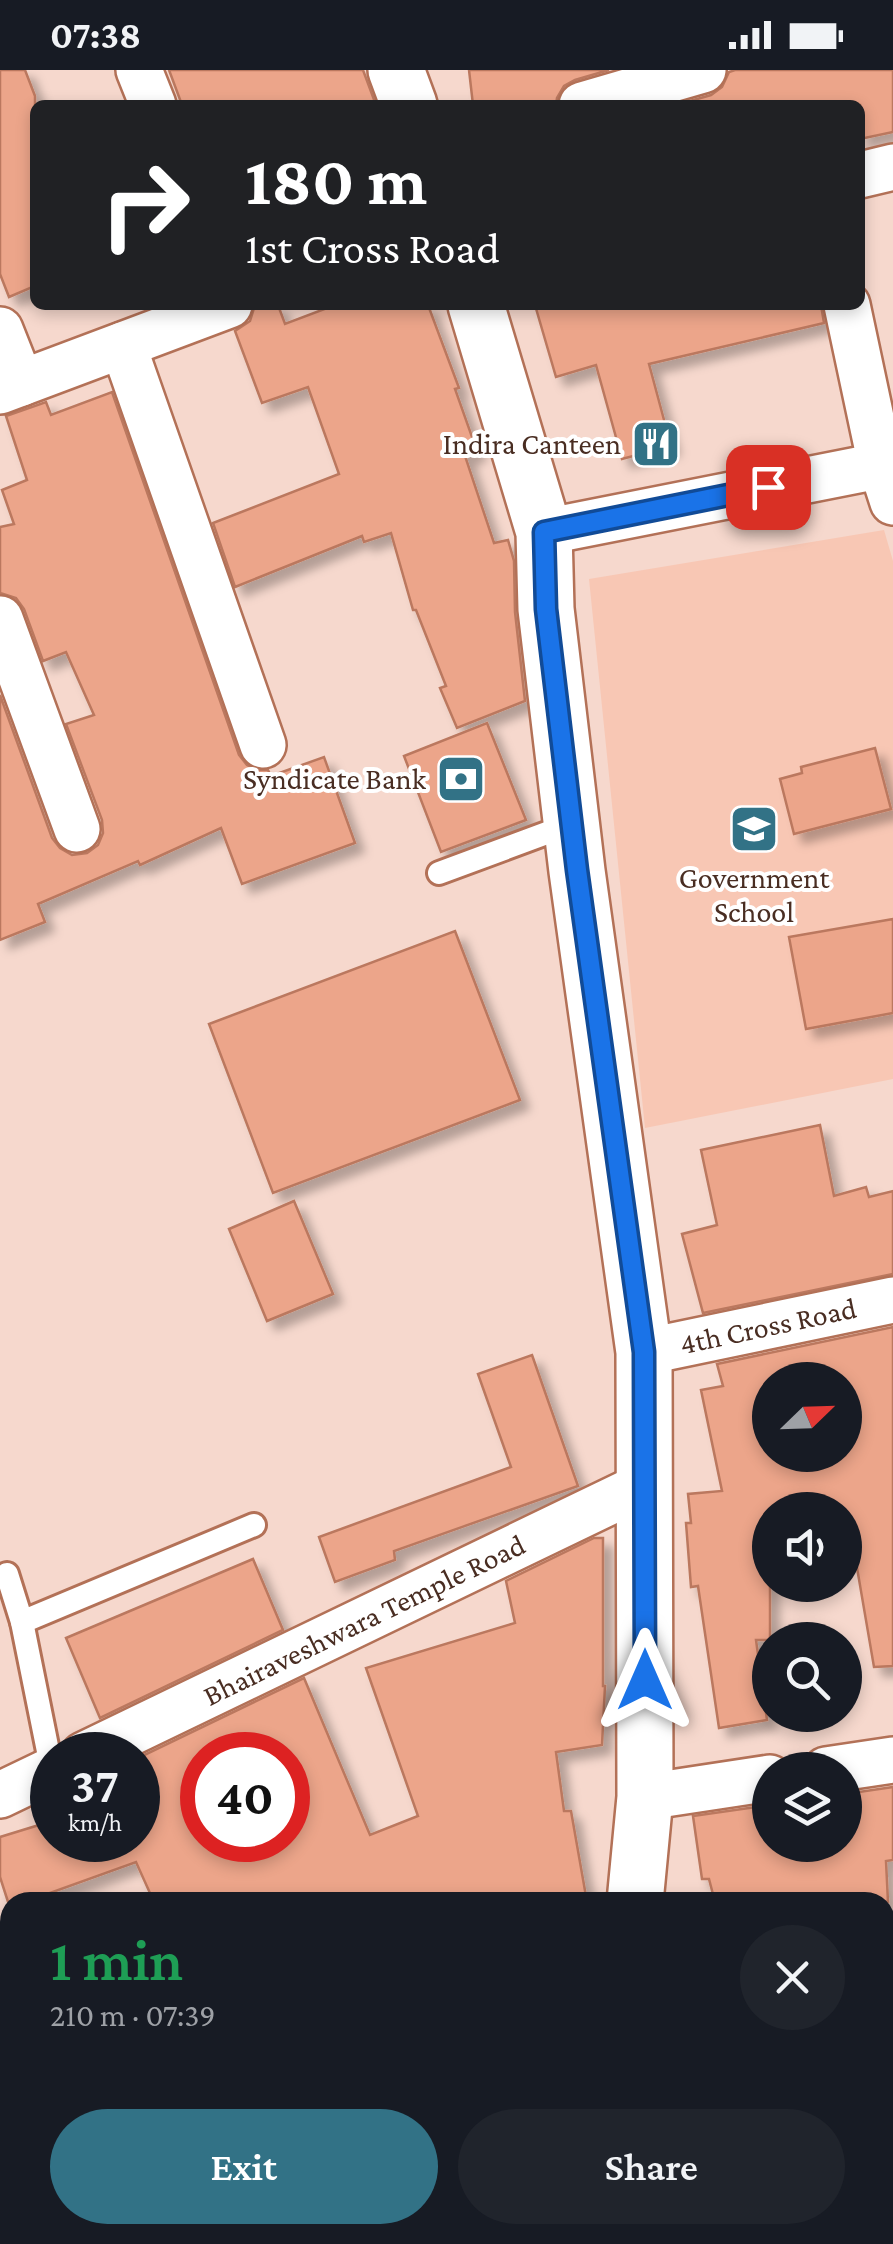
<!DOCTYPE html>
<html lang="en">
<head>
<meta charset="utf-8">
<style>
  :root { --surface:#171b24; --page:#20242c; --text:#f1f3f6; --muted:#9ea1a6; --accent:#327286 }
  body { margin:0; font-family:"Crimson Pro",serif; background:var(--page); color:var(--text); height:100vh; display:flex; flex-direction:column; font-size:38px; white-space:nowrap }
  * { box-sizing:border-box; margin:0 }
  p { font-size:32px; color:var(--muted) }
  .icon { flex:none; width:55px; height:55px; fill:none; stroke:currentColor; stroke-width:2; stroke-linecap:round; stroke-linejoin:round }
  .map { position:relative; flex:1; overflow:hidden }
  .side { position:absolute; left:0px; top:1822px; width:895px; height:352px; display:flex; flex-direction:column; background:var(--surface); border-radius:30px 30px 0 0; box-shadow:0 5px 15px #0003 }
  .side>* { flex:none }
  .top-card { position:absolute; left:30px; top:30px; width:835px; height:210px; border-radius:15px; box-shadow:0 5px 15px #0003; background:#202124; color:#fff; overflow:hidden }
  .needle { width:65px; rotate:67deg }
  .fabs { position:absolute; left:752px; top:1292px; display:grid; gap:20px }
  .fabs a { display:grid; place-items:center; width:110px; height:110px; border-radius:50%; background:var(--surface); box-shadow:0 5px 15px #0003; font-size:50px }
  .speed { position:absolute; left:30px; top:1662px; display:flex; gap:20px; font-size:50px; font-weight:700; text-align:center }
  .speed>* { display:grid; place-content:center; width:130px; height:130px; border-radius:50%; background:var(--surface); box-shadow:0 5px 15px #0003; line-height:1 }
  .speed small { font-size:25px; font-weight:400 }
  .speed .limit { border:15px solid #d22; background:#fff; color:#111 }
  .pin { position:absolute; display:grid; place-items:center; width:85px; height:85px; color:#fff; margin:-42px; border-radius:20px; box-shadow:0 5px 15px #0006 }
  .me { position:absolute; width:110px; margin:-55px; rotate:0deg; stroke-linejoin:round; filter:drop-shadow(0 0 8px #0008) }
  .turn { display:flex; align-items:center; gap:35px; height:210px; padding:0 50px; font-size:45px }
  .turn .icon { width:130px; height:130px; stroke-width:2.5 }
  .turn b { display:block; font-size:70px; line-height:85px }
  .round { display:grid; place-items:center; flex:none; width:105px; height:105px; border-radius:52px; background:var(--page) }
  .headline { display:flex; align-items:center; justify-content:space-between; height:170px; padding:0 50px }
  h1 { font-size:60px; font-weight:600; line-height:75px; color:#1e9e55 }
  .primary-button { display:flex; gap:20px; margin-top:auto; padding:20px 50px }
  .primary-button a { flex:1; height:115px; border-radius:60px; background:var(--accent); color:#fff; font-size:40px; font-weight:600; line-height:115px; text-align:center }
  .primary-button a+a { background:var(--page); color:var(--text) }
  .status { display:flex; justify-content:space-between; align-items:center; height:70px; padding:0 50px; background:var(--surface); direction:ltr }
  .status svg { height:28px; fill:currentColor }
  .map>svg:first-child { display:block }
  .built { fill:#f8c7b4 }
  .building { fill:#eca58a; stroke:#bb785e; stroke-width:2.5; fill-rule:evenodd; filter:url(#shadow) }
  .lines { fill:none; stroke-linecap:round; stroke-linejoin:round }
  .service-casing { stroke:#b37157; stroke-width:28 }
  .minor-casing { stroke:#b37157; stroke-width:50 }
  .tertiary-casing { stroke:#b37157; stroke-width:60 }
  .service { stroke:#fff; stroke-width:22 }
  .minor { stroke:#fff; stroke-width:45 }
  .tertiary { stroke:#fff; stroke-width:55 }
  .route-casing { stroke:#114b97; stroke-width:25 }
  .route { stroke:#1a73e8; stroke-width:18 }
  .labels { text-anchor:middle; stroke-width:8; stroke-linejoin:round; paint-order:stroke }
  .poi-label { font-size:30px; fill:#492d22; stroke:#fff; text-anchor:end }
  .street-label { font-size:30px; fill:#492d22; stroke:#fff }
</style>
</head>
<body>
<div class="status"><b>07:38</b><svg viewBox="0 0 49 12"><path d="M0 12V9h3v3zM5 12V6h3v6zM10 12V3h3v9zM15 12V0h3v12zM26 1h20v11H26zM47 4h2v5h-2z"/></svg></div>
<div class="map">
<svg width="893" height="2174" viewBox="0 0 893 2174">
  <defs>
    <filter id="shadow"><feDropShadow dx="9" dy="9" stdDeviation="5" flood-color="#0004"/></filter>
  </defs>
  <rect width="100%" height="100%" fill="#f6d8cd"/>
  <polygon class="built" points="884,460 893,491 893,1009 645,1058 589,509"/>
  <g class="building">
    <polygon points="0,0 25,0 35,26 35,216 9,227 0,204"/>
    <polygon points="169,0 363,0 376,35 182,35"/>
    <polygon points="469,0 609,0 575,10 564,16 557,28 556,35 473,35"/>
    <polygon points="735,0 893,0 893,62 860,69 860,35 676,35 711,25 722,17 729,2"/>
    <polygon points="255,235 278,235 285,254 335,235 428,235 459,318 455,319 477,381 465,386 494,473 508,470 514,491 515,542 525,631 457,658 440,618 446,616 416,540 413,540 391,463 364,472 362,466 235,517 213,453 339,404 308,317 262,333 235,261 250,251"/>
    <polygon points="535,235 821,235 824,253 649,294 671,376 622,389 596,295 556,307"/>
    <polygon points="112,322 239,685 247,695 257,700 268,700 271,706 324,687 355,773 242,814 221,758 140,795 138,791 38,834 45,852 0,870 0,625 52,768 60,778 72,785 87,783 98,775 103,763 102,750 66,654 94,645 66,582 43,591 24,539 16,528 0,523 0,457 14,454 2,420 27,410 6,346 46,332 51,345"/>
    <polygon points="487,653 526,750 441,782 404,686"/>
    <polygon points="875,678 891,739 794,764 780,709 802,703 801,697"/>
    <polygon points="893,849 893,943 806,959 789,867"/>
    <polygon points="455,861 520,1030 273,1123 209,954"/>
    <polygon points="820,1055 834,1126 866,1117 869,1127 893,1121 893,1204 703,1243 682,1164 717,1155 701,1080"/>
    <polygon points="294,1131 333,1224 267,1251 229,1159"/>
    <path d="M893,1257v339l-19,1 -19,-111 -10,1v-47h-75v130h-14l11,80 -48,8 -21,-142 -7,1 -5,-64h5l-3,-29 34,-3 -21,-101 22,-4 -6,-22zM770,1310h75v75h-75z"/>
    <polygon points="532,1285 578,1416 394,1481 395,1490 335,1512 319,1467 511,1397 478,1304"/>
    <path d="M594,1468h9v148h2l-3,59 -46,7 8,59h7l16,91h-433l-18,-40 -111,40h-15v6l-10,-31v-40l52,-16v19h86v-82l166,-80 66,157 48,-19 -52,-148 149,-45 -9,-42zM202,1685h86v85h-86z"/>
    <polygon points="253,1489 283,1560 100,1648 66,1568"/>
    <polygon points="893,1717 893,1790 886,1791 888,1832 715,1832 709,1809 702,1809 693,1746 770,1735 770,1775 845,1775 845,1724"/>
  </g>
  <g class="lines">
    <g class="service-casing">
      <g id="service">
        <polyline points="439,803 571,754"/>
        <polyline points="7,1504 22,1552 52,1701"/>
        <polyline points="22,1552 254,1455"/>
      </g>
    </g>
    <g class="minor-casing">
      <g id="minor">
        <polyline points="139,0 153,35"/>
        <polyline points="582,35 703,0"/>
        <polyline points="860,105 893,97"/>
        <polyline points="847,235 881,395 893,432"/>
        <polyline points="0,260 21,313"/>
        <polyline points="123,275 263,675"/>
        <polyline points="0,321 229,235"/>
        <polyline points="544,462 893,393"/>
        <polyline points="0,549 77,759"/>
        <polyline points="644,1282 893,1230"/>
        <polyline points="84,1685 644,1415"/>
        <polyline points="826,1700 893,1690"/>
        <polyline points="0,1725 52,1700"/>
        <polyline points="645,1727 770,1708"/>
        <polyline points="885,1896 893,1895"/>
        <polyline points="171,2174 204,2165"/>
      </g>
    </g>
    <g class="tertiary-casing">
      <g id="tertiary">
        <polyline points="396,0 409,35"/>
        <polyline points="476,235 544,462 546,539 577,801 644,1282 645,1727 635,1832"/>
        <polyline points="635,2174 635,2165"/>
      </g>
    </g>
    <use href="#service" class="service"/>
    <use href="#minor" class="minor"/>
    <use href="#tertiary" class="tertiary"/>
  </g>
  <g class="lines">
    <g class="route-casing">
      <polyline id="route" points="645,1610 644,1282 577,800 546,539 544,462 768,417"/>
    </g>
    <use href="#route" class="route"/>
  </g>
  <defs>
    <g id="restaurant-square" transform="scale(2.5)"><rect x="-9" y="-9" width="18" height="18" rx="4" fill="#327286" stroke="#fff"/><path d="M-5-6h1v4h1v-4h1v4h1v-4h1v5L-1.5 .5V6h-2V.5L-5-1ZM5-6V6H3V1.5H1.5Q1.5-4 5-6Z" fill="#fff"/></g>
    <g id="bank-square" transform="scale(2.5)"><rect x="-9" y="-9" width="18" height="18" rx="4" fill="#327286" stroke="#fff"/><path d="M-6-4H6V4H-6ZM0-2.3a2.3 2.3 0 1 0 0 4.6a2.3 2.3 0 1 0 0-4.6Z" fill="#fff"/></g>
    <g id="school-square" transform="scale(2.5)"><rect x="-9" y="-9" width="18" height="18" rx="4" fill="#327286" stroke="#fff"/><path d="M0-5L7-2L0 1L-7-2ZM-4 1L0 2.5L4 1V4Q0 6-4 4Z" fill="#fff"/></g>
  </defs>
  <g fill-rule="evenodd">
    <use href="#restaurant-square" x="656" y="374"/>
    <use href="#bank-square" x="461" y="709"/>
    <use href="#school-square" x="754" y="759"/>
  </g>
  <g class="labels">
    <g class="poi-label">
      <text x="621" y="384">Indira Canteen</text>
      <text x="426" y="719">Syndicate Bank</text>
      <text x="754" y="818" text-anchor="middle">Government<tspan x="754" dy="34">School</tspan></text>
    </g>
    <g class="street-label">
      <text transform="translate(768 1256) rotate(-12)" y="10">4th Cross Road</text>
      <text transform="translate(364 1550) rotate(-26)" y="10">Bhairaveshwara Temple Road</text>
    </g>
  </g>
</svg>
<div class="fabs">
<a><svg class="needle" viewBox="-14 -14 28 28"><path d="M0-13l5 13h-10z" fill="#e53935"/><path d="M0 13l5-13h-10z" fill="#9ea1a6"/></svg></a>
<a><svg class="icon" aria-label="sound" viewBox="0 0 24 24"><path d="M4 9h4l5-4v14l-5-4H4zM17 9q2 3 0 6"/></svg></a>
<a><svg class="icon" aria-label="search" viewBox="0 0 24 24"><circle cx="10" cy="10" r="6"/><path d="M15 15l6 6"/></svg></a>
<a><svg class="icon" aria-label="layers" viewBox="0 0 24 24"><path d="M12 4l9 5-9 5-9-5zM3 14l9 5 9-5"/></svg></a>
</div>
<div class="speed"><div>37<small>km/h</small></div><div class="limit">40</div></div>
<div class="pin" style="left:768px;top:417px;background:#d93025"><svg class="icon" aria-label="arrive" viewBox="0 0 24 24"><path d="M6 21V4h12l-3 4 3 4H6"/></svg></div>
<svg class="me" style="left:645px;top:1610px" viewBox="-20 -20 40 40"><path d="M0-17L14 15 0 8-14 15z" fill="#1a73e8" stroke="#fff" stroke-width="4"/></svg>
<div class="top-card">
<div class="turn"><svg class="icon" aria-label="right" viewBox="0 0 24 24"><path d="M7 20v-9h11M14 6l5 5-5 5"/></svg><div><b>180 m</b>1st Cross Road</div></div>
</div>
<section class="side">
<div class="headline"><div><h1>1 min</h1><p>210 m · 07:39</p></div><a class="round"><svg class="icon" aria-label="close" viewBox="0 0 24 24"><path d="M6 6l12 12M18 6L6 18"/></svg></a></div>
<div class="primary-button"><a>Exit</a><a>Share</a></div>
</section>
</div>
</body>
</html>
